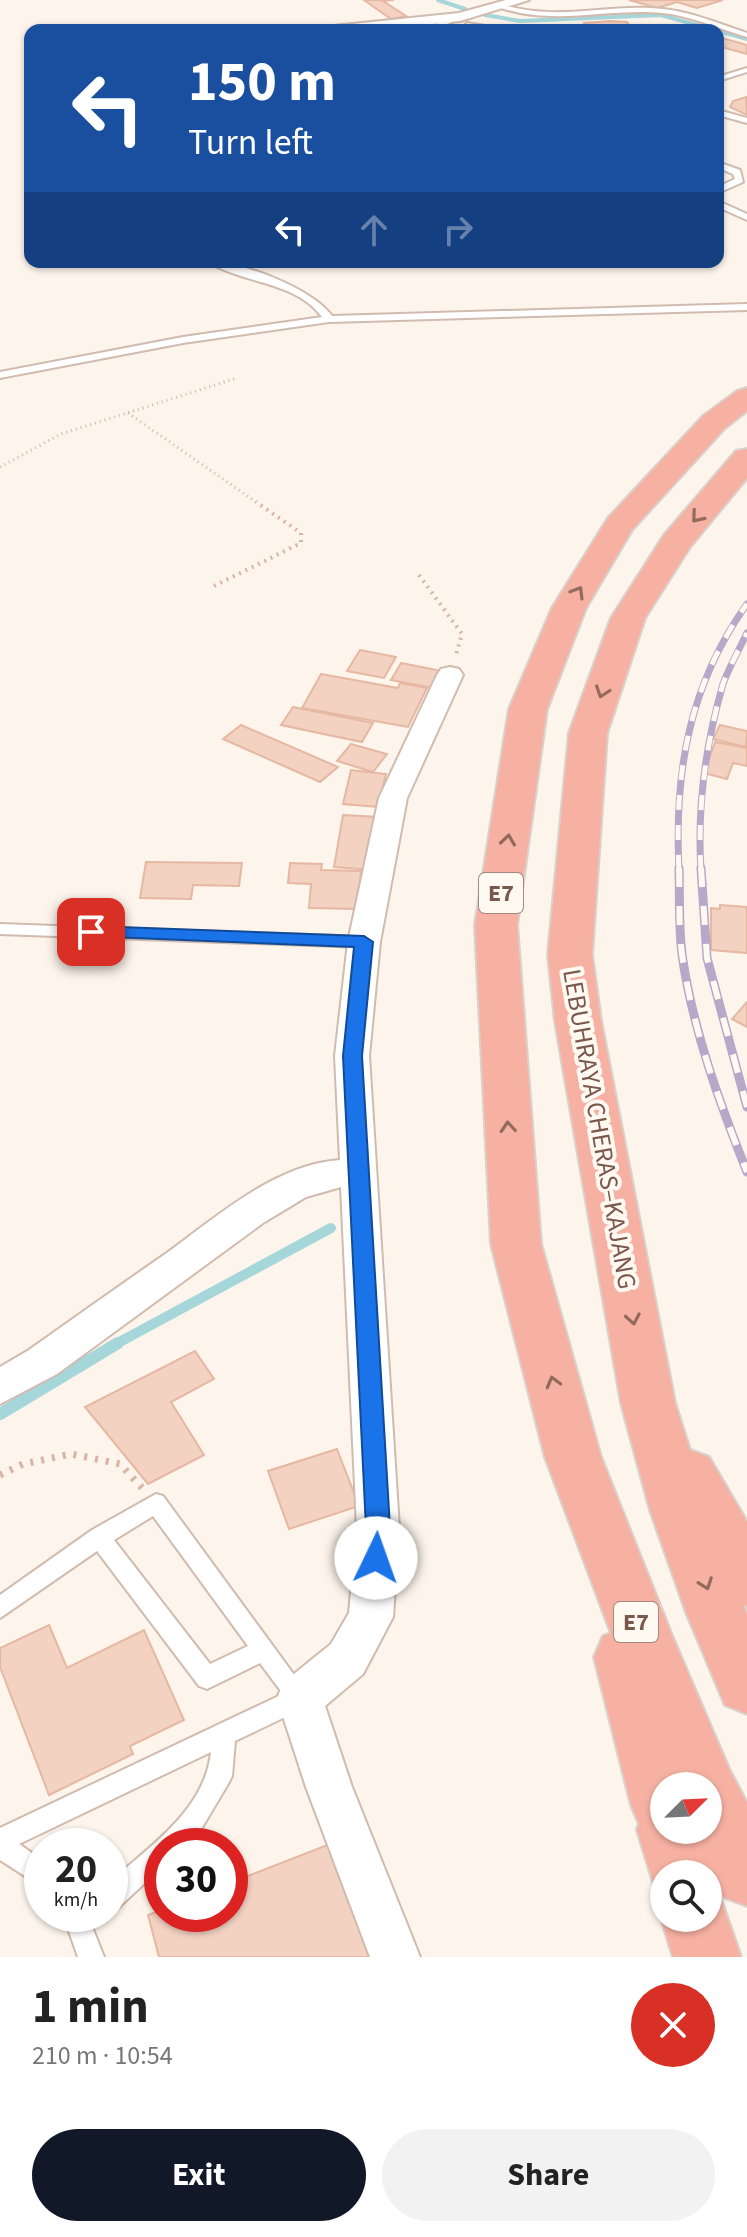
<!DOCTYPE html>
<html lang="en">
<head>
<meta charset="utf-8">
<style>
  :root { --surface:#fff; --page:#f2f2f2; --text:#222; --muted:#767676; --accent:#111827 }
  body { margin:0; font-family:"Source Sans 3",sans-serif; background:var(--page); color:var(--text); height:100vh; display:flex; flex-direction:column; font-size:30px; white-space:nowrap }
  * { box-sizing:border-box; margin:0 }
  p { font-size:26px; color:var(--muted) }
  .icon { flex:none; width:44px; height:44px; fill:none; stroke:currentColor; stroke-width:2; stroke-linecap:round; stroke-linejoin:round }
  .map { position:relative; height:1957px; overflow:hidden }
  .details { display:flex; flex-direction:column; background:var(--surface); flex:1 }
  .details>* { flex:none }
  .hud { position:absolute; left:24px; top:24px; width:700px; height:244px; border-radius:16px; box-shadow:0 2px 6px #0004; background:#1a4fa0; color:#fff; overflow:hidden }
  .needle { width:52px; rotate:66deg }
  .buttons { position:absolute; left:650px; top:1772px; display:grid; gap:16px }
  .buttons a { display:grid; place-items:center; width:72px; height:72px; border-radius:50%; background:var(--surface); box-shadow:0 2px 6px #0004; font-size:40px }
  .speed { position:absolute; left:24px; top:1828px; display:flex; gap:16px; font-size:40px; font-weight:700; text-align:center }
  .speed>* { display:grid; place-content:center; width:104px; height:104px; border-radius:50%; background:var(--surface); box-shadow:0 2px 6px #0004; line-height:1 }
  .speed small { font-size:20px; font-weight:400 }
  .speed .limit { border:12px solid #d22; background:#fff; color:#111 }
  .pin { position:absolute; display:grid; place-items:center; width:68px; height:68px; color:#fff; margin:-34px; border-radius:16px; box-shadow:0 4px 12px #0006 }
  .me { position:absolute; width:88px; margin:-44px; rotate:3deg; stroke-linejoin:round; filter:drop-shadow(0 0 6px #0008) }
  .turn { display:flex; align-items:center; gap:28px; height:168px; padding:0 32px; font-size:36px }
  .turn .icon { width:104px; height:104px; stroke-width:2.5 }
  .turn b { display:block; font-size:56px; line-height:68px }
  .lanes { display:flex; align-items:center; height:76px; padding:0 32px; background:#0003; justify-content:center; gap:40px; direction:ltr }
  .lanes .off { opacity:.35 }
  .round { display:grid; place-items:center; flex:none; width:84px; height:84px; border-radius:42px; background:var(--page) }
  .overview { display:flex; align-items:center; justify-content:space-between; height:136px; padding:0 32px }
  h1 { font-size:48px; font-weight:700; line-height:60px }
  .primary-button { display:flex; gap:16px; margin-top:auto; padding:16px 32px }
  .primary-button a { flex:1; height:92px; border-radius:48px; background:var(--accent); color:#fff; font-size:32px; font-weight:700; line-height:92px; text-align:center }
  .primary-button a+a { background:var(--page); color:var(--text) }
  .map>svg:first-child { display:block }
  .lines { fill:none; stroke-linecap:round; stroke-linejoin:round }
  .stream-far2 { stroke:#a4d6da; stroke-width:4 }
  .stream-far1 { stroke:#a4d6da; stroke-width:10 }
  .stream { stroke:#a4d6da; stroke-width:12 }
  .building { fill:#f3d2c2; stroke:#e6b7a2; stroke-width:2 }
  .lane-casing { stroke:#d1bbaf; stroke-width:4 }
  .street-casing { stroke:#d1bbaf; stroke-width:4 }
  .highway-casing { stroke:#dad1cd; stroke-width:4 }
  .path-far2 { stroke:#d9b4a4; stroke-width:3; stroke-dasharray:1 4; stroke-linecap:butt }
  .path-far1 { stroke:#d9b4a4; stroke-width:4; stroke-dasharray:2 5; stroke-linecap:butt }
  .path { stroke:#d9b4a4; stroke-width:7; stroke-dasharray:3 8; stroke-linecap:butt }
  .lane { fill:#fff; fill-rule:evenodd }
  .street { fill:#fff; fill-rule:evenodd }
  .highway { fill:#f7b1a2; fill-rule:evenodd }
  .rail-far1-casing { stroke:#b7a7c9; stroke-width:7 }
  .rail-casing { stroke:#b7a7c9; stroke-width:9 }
  .rail-far1 { stroke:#fff9f2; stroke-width:5; stroke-dasharray:15; stroke-linecap:butt }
  .rail { stroke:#fff9f2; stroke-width:6; stroke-dasharray:19; stroke-linecap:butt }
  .oneway { stroke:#936b5d }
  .route { fill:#1a73e8; stroke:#114b97; stroke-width:2 }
  .labels { text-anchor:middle; stroke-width:8; stroke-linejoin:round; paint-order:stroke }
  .shield { fill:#fff9f2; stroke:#a2897e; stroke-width:2 }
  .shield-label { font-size:24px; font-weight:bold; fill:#7a594c }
  .street-label { font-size:26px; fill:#7a594c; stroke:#fff9f2 }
</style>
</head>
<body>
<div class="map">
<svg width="747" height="1957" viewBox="0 0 747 1957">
  <rect width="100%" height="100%" fill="#fdf5eb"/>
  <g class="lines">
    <g class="stream-far2">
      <polyline points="438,0 465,9"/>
      <polyline points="485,15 520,21 661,15 715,30"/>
      <polyline points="718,31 747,39"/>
    </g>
    <polyline class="stream-far1" points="114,1345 331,1228"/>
    <polyline class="stream" points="0,1414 118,1343"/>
  </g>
  <g class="building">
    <polygon points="364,0 394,0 383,1 406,16 391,19"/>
    <polygon points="629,0 723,0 697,8 677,2 657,8"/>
    <polygon points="611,21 627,22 633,30 588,30 584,23"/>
    <polygon points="722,38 747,45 747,54 718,46 718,40"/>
    <polygon points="746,97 747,115 730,107 733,101"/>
    <polygon points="360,650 396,657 384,678 347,671"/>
    <polygon points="401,663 447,672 438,689 391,680"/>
    <polygon points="321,674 398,688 400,683 427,688 408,727 302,708"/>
    <polygon points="293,707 373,723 362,742 281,725"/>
    <polygon points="241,725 338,767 320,782 223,739"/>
    <polygon points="720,725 747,731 746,747 713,739"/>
    <polygon points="715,742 747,748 747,766 733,763 727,779 704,773"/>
    <polygon points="351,744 387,754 373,772 337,761"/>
    <polygon points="351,770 386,774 378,807 343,804"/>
    <polygon points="343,815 379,817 371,870 334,867"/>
    <polygon points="146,862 242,863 239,886 193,885 191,899 140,898"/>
    <polygon points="290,863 322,864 321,870 361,871 358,909 309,908 311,884 288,883"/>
    <polygon points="720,905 747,907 747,953 711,950 711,908 720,909"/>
    <polygon points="747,1002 747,1027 732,1019"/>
    <polygon points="195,1351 214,1379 171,1402 204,1455 148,1484 85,1407"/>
    <polygon points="337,1449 359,1506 289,1529 268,1471"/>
    <polygon points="49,1625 67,1668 144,1630 184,1720 130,1746 133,1754 49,1795 0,1667 0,1648"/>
    <polygon points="330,1844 369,1957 159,1957 148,1915 162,1910 162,1914 230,1914 230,1883"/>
  </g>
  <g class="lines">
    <g class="lane-casing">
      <g id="lane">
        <path d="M503,5c59,17 103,-2 160,4 29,3 57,15 84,24v4c-28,-8 -55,-21 -84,-24 -57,-5 -106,13 -162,-5z"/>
        <polygon points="457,15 464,17 432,30 421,30"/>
        <polygon points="467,23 498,28 502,30 464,27"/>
        <polygon points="648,27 651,30 639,30 640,28"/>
        <polygon points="747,68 747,72 718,81 718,77"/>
        <polygon points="718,110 747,118 747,123 718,115"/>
        <polygon points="718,162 740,170 743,182 718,193 718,187 735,179 733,174 718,168"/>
        <polygon points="718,201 747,214 747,220 718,207"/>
        <path d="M209,262c34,0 102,26 123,54l415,-12v6l-418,12 -146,21 -183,35v-6l183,-35 139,-20c-26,-36 -79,-33 -113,-55z"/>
        <polygon points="0,924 364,937 372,942 364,947 0,934"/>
        <path d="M156,1494l7,2 148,202 -3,8 -73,35 -3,35 -4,8 -28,47 -15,15h-23v21l-43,40 -9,3v-28c40,-36 95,-72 101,-130l-192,92 23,16v27l-42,-27v-32l283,-134 -23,-31 -53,26 -8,-3 -102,-135 -97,67v-23l92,-65zM153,1516l95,130 -38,18 -96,-124z"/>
        <polygon points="63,1914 87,1914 104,1957 78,1957"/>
      </g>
    </g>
    <g class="street-casing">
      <g id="street">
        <polygon points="506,0 529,0 460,21 375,30 326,30 333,26 459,13"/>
        <path d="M450,667l9,2 4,6 -56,123 -27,144 -11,114 30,472 -6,89 -30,57 -38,32 27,81 68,170h-50l-64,-170 -29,-89 7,-16 47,-38 18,-31 8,-85 -16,-341 -35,10 -43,26 -206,151 -57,30v-37l29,-17c45,-32 90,-64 135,-95 51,-37 111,-91 176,-95l-5,-104 13,-114 31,-144 58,-123 4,-6z"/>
      </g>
    </g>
    <g class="highway-casing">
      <g id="highway">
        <path d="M747,388v23l-22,17 -93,102 -46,78 -39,101 -30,216 24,319 60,213 72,181 57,133 17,32v103l-24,-9 -9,-20 -5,13 10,4 22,63h-68l-12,-39 3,-7v7h44v-44h-44v26l-6,-2 -21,-68 2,-6 -8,-19 -37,-148 9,-21 8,-3 -66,-176 -54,-213 -16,-319 34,-216 43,-101 56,-90 95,-102 34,-25zM664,1786h44v44h-44z"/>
        <polygon points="747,449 747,478 690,547 645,618 607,733 592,955 601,1021 675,1403 690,1450 709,1457 747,1522 747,1606 743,1604 747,1614 747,1714 725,1705 686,1612 650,1510 621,1403 555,1021 548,955 569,733 611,618 664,535 736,451"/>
      </g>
    </g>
    <g class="path-far2">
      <polyline points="128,413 259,504"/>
      <polyline points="0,467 61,434 237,378"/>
    </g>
    <g class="path-far1">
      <polyline points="419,575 462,634 456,655"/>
      <polyline points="214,586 301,543 301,533 256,502"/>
    </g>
    <polyline class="path" points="0,1475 23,1464 71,1454 120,1464 142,1488"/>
    <use href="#lane" class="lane"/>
    <use href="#street" class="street"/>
    <use href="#highway" class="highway"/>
    <g class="rail-far1-casing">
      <g id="rail-far1">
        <path d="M679,870c-5,-98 10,-185 68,-266"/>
        <path d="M701,870c-4,-61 5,-127 22,-186 6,-17 16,-34 24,-51"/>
      </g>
    </g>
    <g class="rail-casing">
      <g id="rail">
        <path d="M679,868c1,31 -1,63 4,93 11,72 37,143 64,211"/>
        <polyline points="701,868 707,958 747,1107"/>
      </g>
    </g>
    <use href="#rail-far1" class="rail-far1"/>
    <use href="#rail" class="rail"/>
  </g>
  <defs><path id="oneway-chevron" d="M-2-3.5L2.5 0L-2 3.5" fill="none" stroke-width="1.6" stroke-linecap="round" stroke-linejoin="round" transform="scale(2)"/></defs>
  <g class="oneway">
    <use href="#oneway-chevron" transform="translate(697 517) rotate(130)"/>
    <use href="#oneway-chevron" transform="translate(578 592) rotate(-59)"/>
    <use href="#oneway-chevron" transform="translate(602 692) rotate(109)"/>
    <use href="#oneway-chevron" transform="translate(508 840) rotate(-82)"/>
    <use href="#oneway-chevron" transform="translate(508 1127) rotate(-94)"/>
    <use href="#oneway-chevron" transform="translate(633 1319) rotate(80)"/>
    <use href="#oneway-chevron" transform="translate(553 1382) rotate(-105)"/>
    <use href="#oneway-chevron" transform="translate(706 1584) rotate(70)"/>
  </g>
  <polygon class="route" points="91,926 364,936 373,942 362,1056 390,1528 384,1566 376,1569 367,1566 364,1558 366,1528 343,1056 354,947 85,936 82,932 85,928"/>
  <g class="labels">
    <g class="shield">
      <rect x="479" y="873" width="44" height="40" rx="6"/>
      <rect x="614" y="1602" width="44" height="40" rx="6"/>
    </g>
    <g class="shield-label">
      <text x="501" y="901">E7</text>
      <text x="636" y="1630">E7</text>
    </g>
    <g class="street-label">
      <text transform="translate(600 1129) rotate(80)" y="9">LEBUHRAYA CHERAS–KAJANG</text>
    </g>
  </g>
</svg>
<div class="buttons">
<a><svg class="needle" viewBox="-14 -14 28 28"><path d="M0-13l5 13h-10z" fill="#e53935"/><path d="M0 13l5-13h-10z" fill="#767676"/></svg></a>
<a><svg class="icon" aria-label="search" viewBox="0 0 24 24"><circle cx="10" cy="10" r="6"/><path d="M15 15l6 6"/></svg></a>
</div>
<div class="speed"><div>20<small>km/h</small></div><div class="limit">30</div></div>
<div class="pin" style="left:91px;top:932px;background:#d93025"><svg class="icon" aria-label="arrive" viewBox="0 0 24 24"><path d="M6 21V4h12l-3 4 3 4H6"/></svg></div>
<svg class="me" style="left:376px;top:1558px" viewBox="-20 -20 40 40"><circle r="19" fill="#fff"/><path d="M0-13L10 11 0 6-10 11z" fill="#1a73e8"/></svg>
<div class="hud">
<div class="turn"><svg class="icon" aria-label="left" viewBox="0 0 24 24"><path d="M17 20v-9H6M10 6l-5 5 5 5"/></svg><div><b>150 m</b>Turn left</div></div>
<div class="lanes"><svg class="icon" aria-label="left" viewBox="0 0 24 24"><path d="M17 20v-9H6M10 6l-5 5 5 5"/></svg><svg class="icon off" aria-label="ahead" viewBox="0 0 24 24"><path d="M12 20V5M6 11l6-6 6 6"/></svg><svg class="icon off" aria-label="right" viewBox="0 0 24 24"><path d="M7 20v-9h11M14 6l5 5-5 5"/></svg></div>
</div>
</div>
<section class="details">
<div class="overview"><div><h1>1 min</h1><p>210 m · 10:54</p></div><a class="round" style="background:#d93025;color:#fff"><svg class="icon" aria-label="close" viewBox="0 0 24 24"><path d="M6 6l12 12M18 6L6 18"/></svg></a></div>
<div class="primary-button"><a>Exit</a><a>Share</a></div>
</section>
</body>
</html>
